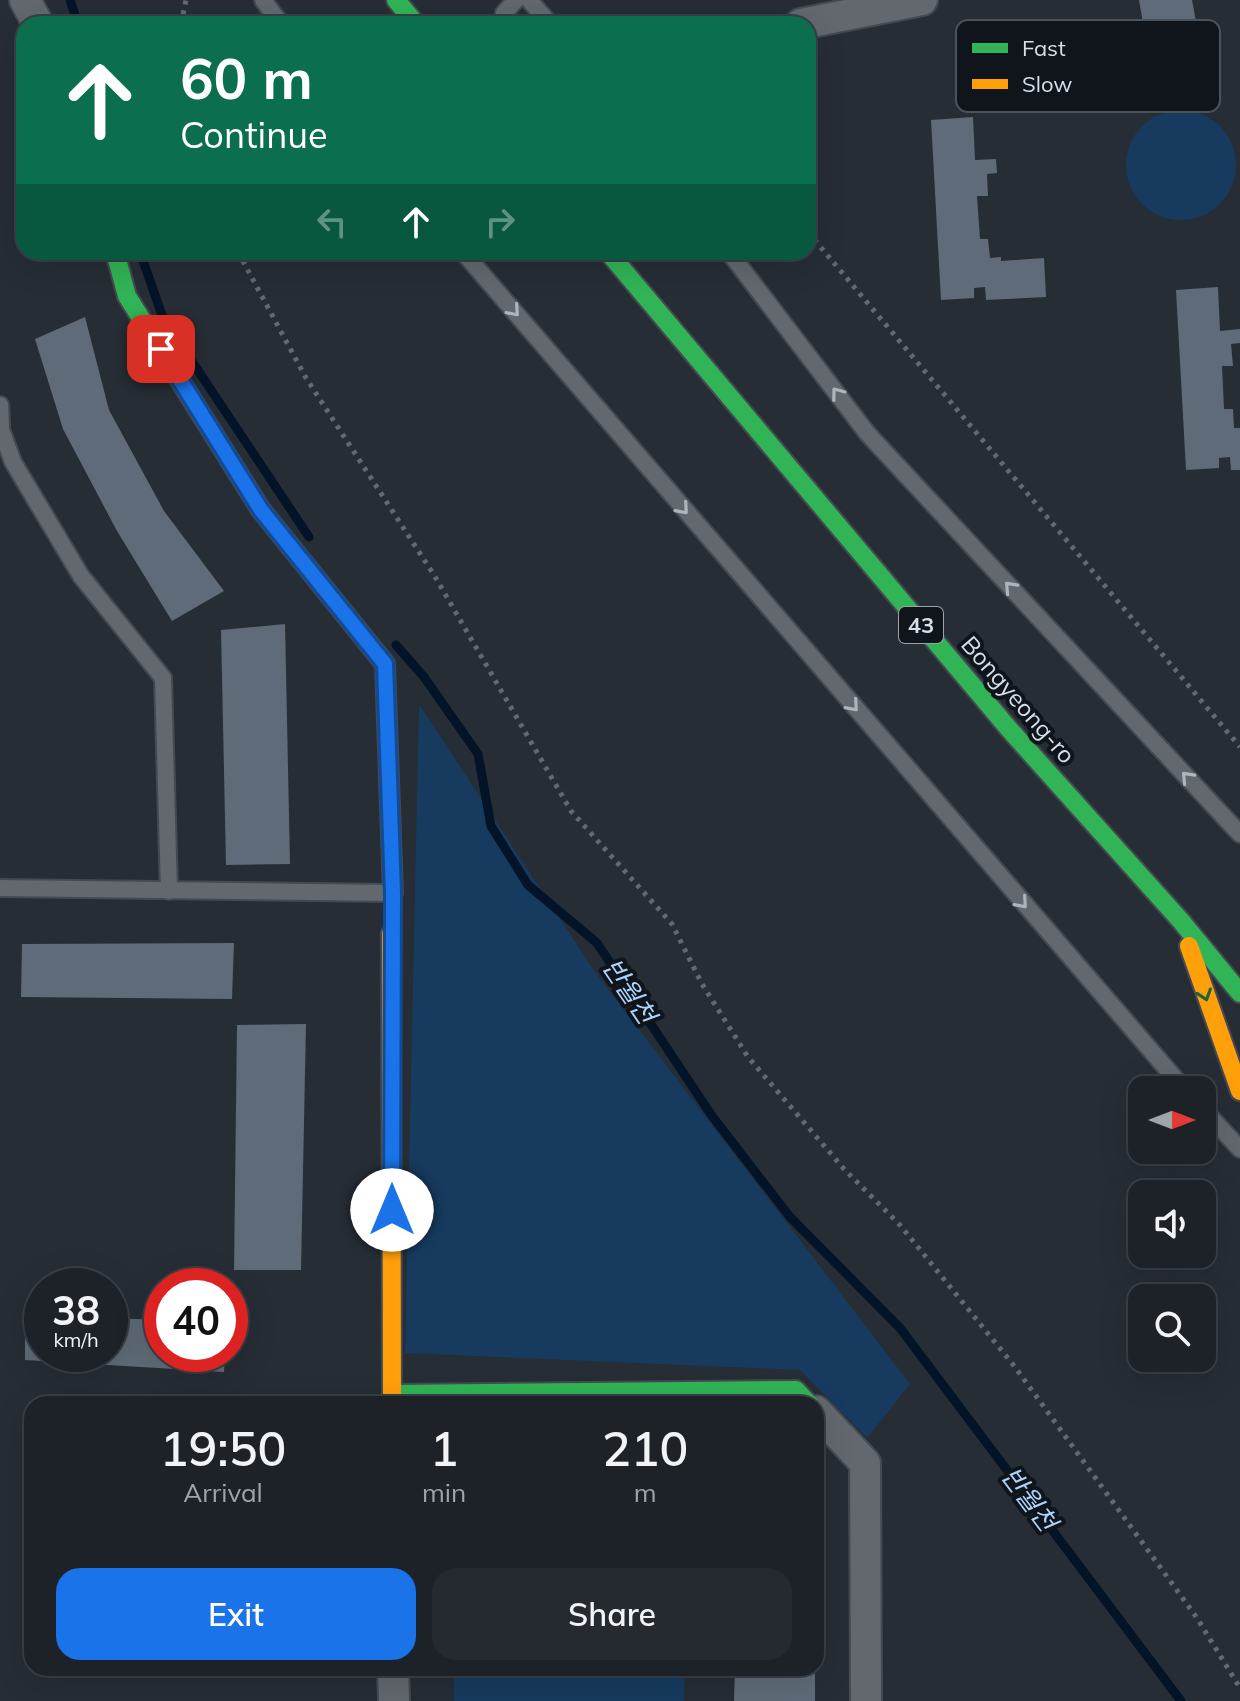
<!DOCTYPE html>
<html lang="en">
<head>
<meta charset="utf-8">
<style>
  :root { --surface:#1c2228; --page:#252a30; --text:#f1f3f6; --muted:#a0a4a8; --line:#3a3f45; --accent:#1a73e8 }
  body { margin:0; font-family:Mulish,"Noto Sans KR",sans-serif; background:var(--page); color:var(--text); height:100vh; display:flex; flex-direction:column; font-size:30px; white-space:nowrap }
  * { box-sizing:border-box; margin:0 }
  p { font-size:26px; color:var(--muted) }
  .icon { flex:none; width:44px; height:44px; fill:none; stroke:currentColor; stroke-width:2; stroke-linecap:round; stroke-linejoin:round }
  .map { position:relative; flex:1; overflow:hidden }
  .panel { position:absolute; left:24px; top:1396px; width:800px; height:280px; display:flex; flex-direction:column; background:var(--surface); border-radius:24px; box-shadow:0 8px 32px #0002,0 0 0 2px var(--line) }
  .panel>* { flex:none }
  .top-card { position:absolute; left:16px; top:16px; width:800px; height:244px; border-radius:24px; box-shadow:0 8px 32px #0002,0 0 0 2px var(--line); background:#0b6e4f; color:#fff; overflow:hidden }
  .needle { width:52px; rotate:90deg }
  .buttons { position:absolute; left:1128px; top:1076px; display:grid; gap:16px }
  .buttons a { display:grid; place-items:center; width:88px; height:88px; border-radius:16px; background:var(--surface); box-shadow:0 8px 32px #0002,0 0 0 2px var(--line); font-size:40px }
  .speed { position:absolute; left:24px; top:1268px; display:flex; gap:16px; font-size:40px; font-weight:700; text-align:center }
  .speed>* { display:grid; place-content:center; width:104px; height:104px; border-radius:50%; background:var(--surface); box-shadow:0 8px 32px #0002,0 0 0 2px var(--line); line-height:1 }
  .speed small { font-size:20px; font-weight:400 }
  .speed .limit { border:12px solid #d22; background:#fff; color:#111 }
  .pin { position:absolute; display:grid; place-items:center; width:68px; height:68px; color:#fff; margin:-34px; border-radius:16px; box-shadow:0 4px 12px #0006 }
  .me { position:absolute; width:88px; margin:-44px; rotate:0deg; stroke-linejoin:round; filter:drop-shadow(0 0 6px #0008) }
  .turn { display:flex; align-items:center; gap:28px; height:168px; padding:0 32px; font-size:36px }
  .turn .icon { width:104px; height:104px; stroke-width:2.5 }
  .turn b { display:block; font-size:56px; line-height:68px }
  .lanes { display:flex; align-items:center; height:76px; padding:0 32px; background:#0003; justify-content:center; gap:40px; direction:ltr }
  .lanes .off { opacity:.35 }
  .eta { display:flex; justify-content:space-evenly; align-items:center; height:136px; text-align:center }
  .eta b { font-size:48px; font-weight:600; line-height:56px }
  .primary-button { display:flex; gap:16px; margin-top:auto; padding:16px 32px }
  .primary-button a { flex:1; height:92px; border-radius:24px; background:var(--accent); color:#fff; font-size:32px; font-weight:600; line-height:92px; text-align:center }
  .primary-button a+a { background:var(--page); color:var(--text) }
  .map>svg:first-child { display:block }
  .green { fill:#163b5e }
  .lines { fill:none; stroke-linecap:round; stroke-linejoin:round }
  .stream { stroke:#031428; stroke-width:9 }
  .building { fill:#5f6b78 }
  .lane-casing { stroke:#434a51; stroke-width:20 }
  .street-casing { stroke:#434a51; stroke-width:34 }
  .fast-casing { stroke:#434a51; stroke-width:22 }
  .slow-casing { stroke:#434a51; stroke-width:22 }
  .path { stroke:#63696f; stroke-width:5; stroke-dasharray:4 6; stroke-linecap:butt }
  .lane { stroke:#62686e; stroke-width:16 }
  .street { stroke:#62686e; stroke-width:30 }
  .fast { stroke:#30b455; stroke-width:18 }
  .slow { stroke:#ff9f0a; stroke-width:18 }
  .oneway { stroke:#adb5bd }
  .oneway2 { stroke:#206438 }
  .route-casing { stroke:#114b97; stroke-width:20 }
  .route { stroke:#1a73e8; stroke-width:14 }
  .labels { text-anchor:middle; stroke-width:8; stroke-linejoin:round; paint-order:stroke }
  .shield { fill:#0f151b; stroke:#9aa2aa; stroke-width:2 }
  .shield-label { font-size:22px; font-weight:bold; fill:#d6dfe8 }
  .street-label { font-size:24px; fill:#d6dfe8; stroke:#0f151b }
  .water-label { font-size:26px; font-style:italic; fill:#add4fd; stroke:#0f151b }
  .key { fill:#0f151b; stroke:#4b5258; stroke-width:2 }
  .key-label { font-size:22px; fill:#d6dfe8 }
</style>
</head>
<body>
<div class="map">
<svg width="1240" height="1701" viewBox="0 0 1240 1701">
  <rect width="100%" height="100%" fill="#262d35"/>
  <g class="green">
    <circle cx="1181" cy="165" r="55"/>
    <polygon points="419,704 595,972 910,1384 867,1438 800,1370 405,1353"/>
    <polygon points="454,1668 685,1668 684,1701 454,1701"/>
  </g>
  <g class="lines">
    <g class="stream">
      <polyline points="70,0 78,24"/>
      <polyline points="140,252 163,318"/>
      <polyline points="191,360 309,537"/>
      <polyline points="396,645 424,677 478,754 491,826 528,885 597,943 712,1116 790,1217 900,1328 1181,1701"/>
    </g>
  </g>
  <g class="building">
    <polygon points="1139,0 1192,0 1202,54 1150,63"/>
    <polygon points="973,117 975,160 996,159 997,173 987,174 988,196 977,196 980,239 988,239 990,258 1001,257 1001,261 1044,258 1046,297 986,300 985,287 974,288 974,298 941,300 931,120"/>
    <polygon points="1218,287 1220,331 1240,329 1240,343 1231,344 1233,366 1222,366 1224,409 1233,409 1234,428 1240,428 1240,470 1231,470 1230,457 1219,458 1219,468 1186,470 1176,290"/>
    <polygon points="85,317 109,410 164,511 224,591 172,621 117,531 63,429 35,339"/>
    <polygon points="285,624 290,864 226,865 221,630"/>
    <polygon points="234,943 232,999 21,997 22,944"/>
    <polygon points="306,1024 301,1270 234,1270 237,1025"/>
    <polygon points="25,1314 42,1315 42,1354 110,1354 110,1318 162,1320 162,1354 225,1354 224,1372 25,1360"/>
    <polygon points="280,1397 280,1404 224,1404 224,1399"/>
    <polygon points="735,1668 815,1668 815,1701 734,1701"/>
  </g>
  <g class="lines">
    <g class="lane-casing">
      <g id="lane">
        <polyline points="263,0 281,24"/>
        <polyline points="529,0 550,24"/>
        <polyline points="504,13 516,0"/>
        <polyline points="463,252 1185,1090"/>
        <polyline points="729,252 867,433 1240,834"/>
        <polyline points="0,405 1,426"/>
        <polyline points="0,427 13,462 81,576 163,678 169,891"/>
        <polyline points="0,888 391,893"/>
        <polyline points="1202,1108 1240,1149"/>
      </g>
    </g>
    <g class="street-casing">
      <g id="street">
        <polyline points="25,0 38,24"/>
        <polyline points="801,24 922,0"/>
        <polyline points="816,1411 865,1463 866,1701"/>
        <polyline points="393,1668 394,1701"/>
      </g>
    </g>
    <g class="fast-casing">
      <g id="fast">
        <polyline points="396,0 416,24"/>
        <polyline points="115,252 127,296 261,510 385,664 393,893"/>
        <polyline points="608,252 1009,729 1181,921 1240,993"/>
        <polyline points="392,1394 796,1390 809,1404"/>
      </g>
    </g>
    <g class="slow-casing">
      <g id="slow">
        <polyline points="391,934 392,1404"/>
        <polyline points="1189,946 1240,1091"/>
      </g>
    </g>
    <g class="path">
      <polyline points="181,24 186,0"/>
      <polyline points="808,232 1240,747"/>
      <polyline points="238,252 306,378 434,575 571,811 672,924 702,984 748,1057 844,1169 900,1225 1015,1367 1197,1618 1240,1688"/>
    </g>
    <use href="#lane" class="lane"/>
    <use href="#street" class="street"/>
    <use href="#fast" class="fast"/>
    <use href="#slow" class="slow"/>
  </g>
  <defs><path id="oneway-chevron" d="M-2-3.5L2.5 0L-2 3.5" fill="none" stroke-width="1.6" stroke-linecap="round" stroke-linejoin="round" transform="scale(2)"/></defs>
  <g class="oneway">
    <use href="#oneway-chevron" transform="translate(514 311) rotate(49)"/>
    <use href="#oneway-chevron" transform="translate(837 393) rotate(-127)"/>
    <use href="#oneway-chevron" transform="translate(683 509) rotate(49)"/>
    <use href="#oneway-chevron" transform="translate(1010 587) rotate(-133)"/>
    <use href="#oneway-chevron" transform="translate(853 706) rotate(49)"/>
    <use href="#oneway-chevron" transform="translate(1187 777) rotate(-133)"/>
    <use href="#oneway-chevron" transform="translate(1022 903) rotate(49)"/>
  </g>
  <use class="oneway2" href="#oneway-chevron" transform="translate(1205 995) rotate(72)"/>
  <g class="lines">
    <g class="route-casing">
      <polyline id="route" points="161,349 261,510 385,664 393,893 392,1210"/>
    </g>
    <use href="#route" class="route"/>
  </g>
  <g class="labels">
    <rect class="shield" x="899" y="607" width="44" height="36" rx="6"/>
    <g class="shield-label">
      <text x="921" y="633">43</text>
    </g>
    <g class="street-label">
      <text transform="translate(1018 700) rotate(49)" y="8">Bongyeong-ro</text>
    </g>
    <g class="water-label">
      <text transform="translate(629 991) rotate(56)" y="9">반월천</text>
      <text transform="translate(1029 1499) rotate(53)" y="9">반월천</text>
    </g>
  </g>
  <rect x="956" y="20" width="264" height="92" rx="12" class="key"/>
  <rect x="972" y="43" width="36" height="10" fill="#30b455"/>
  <rect x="972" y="79" width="36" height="10" fill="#ff9f0a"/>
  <g class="key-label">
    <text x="1022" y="56">Fast</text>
    <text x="1022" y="92">Slow</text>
  </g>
</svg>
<div class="buttons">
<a><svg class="needle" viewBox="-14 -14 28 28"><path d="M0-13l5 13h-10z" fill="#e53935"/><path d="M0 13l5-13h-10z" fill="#a0a4a8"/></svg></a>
<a><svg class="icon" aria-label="sound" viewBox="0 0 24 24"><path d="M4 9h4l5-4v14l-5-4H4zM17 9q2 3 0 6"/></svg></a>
<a><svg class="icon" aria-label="search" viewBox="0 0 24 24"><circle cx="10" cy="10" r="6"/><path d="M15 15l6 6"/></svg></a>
</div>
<div class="speed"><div>38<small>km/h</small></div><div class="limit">40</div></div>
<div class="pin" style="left:161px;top:349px;background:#d93025"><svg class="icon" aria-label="arrive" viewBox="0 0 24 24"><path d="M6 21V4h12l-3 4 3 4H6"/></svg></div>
<svg class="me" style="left:392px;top:1210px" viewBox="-20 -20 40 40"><circle r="19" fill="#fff"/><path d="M0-13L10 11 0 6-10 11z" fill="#1a73e8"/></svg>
<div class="top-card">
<div class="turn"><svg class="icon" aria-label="ahead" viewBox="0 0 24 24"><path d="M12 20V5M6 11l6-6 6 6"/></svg><div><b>60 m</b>Continue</div></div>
<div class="lanes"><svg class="icon off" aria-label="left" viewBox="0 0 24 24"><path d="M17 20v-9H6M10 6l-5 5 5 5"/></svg><svg class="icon" aria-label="ahead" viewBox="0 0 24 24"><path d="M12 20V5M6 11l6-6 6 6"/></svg><svg class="icon off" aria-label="right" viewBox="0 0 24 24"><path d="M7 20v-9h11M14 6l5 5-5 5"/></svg></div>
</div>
<section class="panel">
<div class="eta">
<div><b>19:50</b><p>Arrival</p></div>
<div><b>1</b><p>min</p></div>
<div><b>210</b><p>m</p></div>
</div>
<div class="primary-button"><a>Exit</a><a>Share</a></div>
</section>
</div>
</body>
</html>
